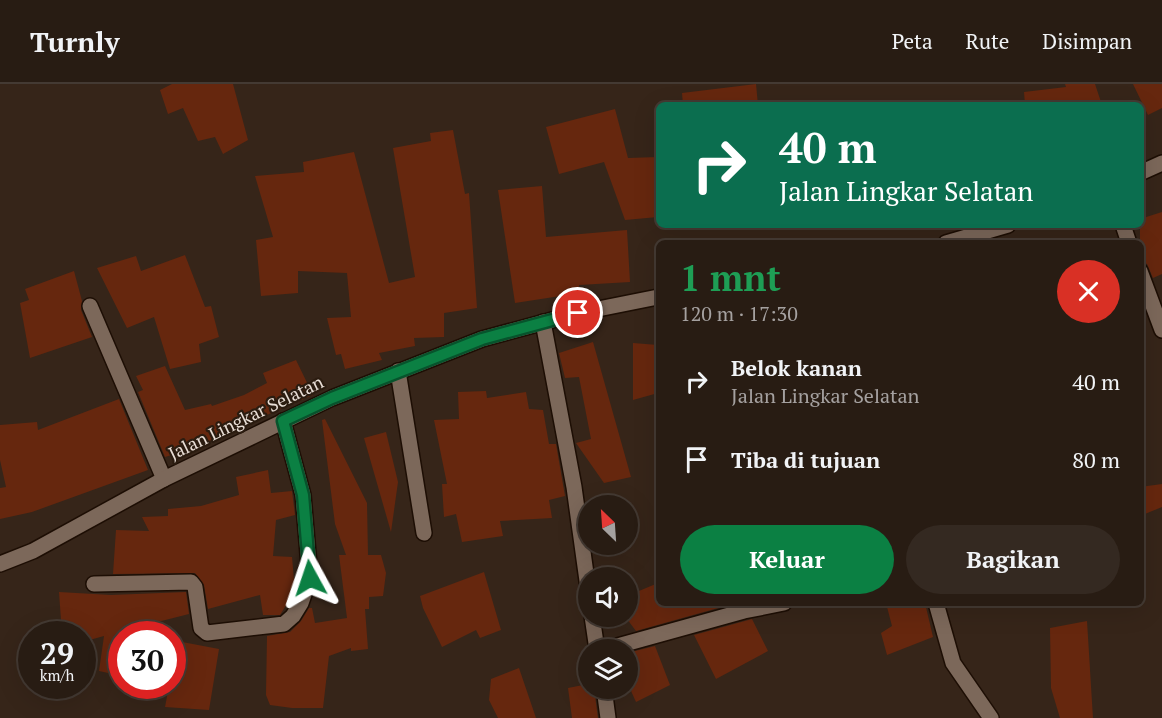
<!DOCTYPE html>
<html lang="id">
<head>
<meta charset="utf-8">
<style>
  :root { --surface:#281c13; --page:#342921; --text:#f1f3f6; --muted:#a5a1a0; --line:#443a33; --accent:#0b8043 }
  body { margin:0; font-family:"PT Serif",serif; background:var(--page); color:var(--text); height:100vh; display:flex; flex-direction:column; font-size:22px; white-space:nowrap }
  * { box-sizing:border-box; margin:0 }
  p { font-size:20px; color:var(--muted) }
  .icon { flex:none; width:33px; height:33px; fill:none; stroke:currentColor; stroke-width:2; stroke-linecap:round; stroke-linejoin:round }
  .map { position:relative; flex:1; overflow:hidden }
  .drawer { position:absolute; left:656px; top:156px; width:488px; height:366px; display:flex; flex-direction:column; background:var(--surface); border-radius:9px; box-shadow:0 6px 24px #0002,0 0 0 2px var(--line) }
  .drawer>* { flex:none }
  .hud { position:absolute; left:656px; top:18px; width:488px; height:126px; border-radius:9px; box-shadow:0 6px 24px #0002,0 0 0 2px var(--line); background:#0b6e4f; color:#fff; overflow:hidden }
  .needle { width:39px; rotate:335deg }
  .tools { position:absolute; left:578px; top:411px; display:grid; gap:12px }
  .tools a { display:grid; place-items:center; width:60px; height:60px; border-radius:50%; background:var(--surface); box-shadow:0 6px 24px #0002,0 0 0 2px var(--line); font-size:30px }
  .speed { position:absolute; left:18px; top:537px; display:flex; gap:12px; font-size:30px; font-weight:700; text-align:center }
  .speed>* { display:grid; place-content:center; width:78px; height:78px; border-radius:50%; background:var(--surface); box-shadow:0 6px 24px #0002,0 0 0 2px var(--line); line-height:1 }
  .speed small { font-size:15px; font-weight:400 }
  .speed .limit { border:9px solid #d22; background:#fff; color:#111 }
  .pin { position:absolute; display:grid; place-items:center; width:51px; height:51px; color:#fff; margin:-26px; border:3px solid #fff; border-radius:50%; box-shadow:0 2px 6px #0007 }
  .me { position:absolute; width:66px; margin:-33px; rotate:355deg; stroke-linejoin:round; filter:drop-shadow(0 0 4px #0008) }
  .turn { display:flex; align-items:center; gap:21px; height:126px; padding:0 24px; font-size:27px }
  .turn .icon { width:78px; height:78px; stroke-width:2.5 }
  .turn b { display:block; font-size:42px; line-height:51px }
  .round { display:grid; place-items:center; flex:none; width:63px; height:63px; border-radius:32px; background:var(--page) }
  .summary { display:flex; align-items:center; justify-content:space-between; height:102px; padding:0 24px }
  h1 { font-size:36px; font-weight:800; line-height:45px; color:#1e9e55 }
  .button { display:flex; gap:12px; margin-top:auto; padding:12px 24px }
  .button a { flex:1; height:69px; border-radius:36px; background:var(--accent); color:#fff; font-size:24px; font-weight:800; line-height:69px; text-align:center }
  .button a+a { background:var(--page); color:var(--text) }
  ul { padding:0; list-style:none }
  li { display:flex; align-items:center; gap:18px; height:78px; padding:0 24px }
  li div { flex:1 }
  li b { display:block; font-size:22px }
  li em { font-style:normal }
  header { display:flex; align-items:center; gap:36px; box-sizing:border-box; height:84px; padding:0 30px; background:var(--surface); border-bottom:2px solid var(--line) }
  header strong { font-size:28px }
  nav { display:flex; gap:33px; margin-inline-start:auto; font-size:21px }
  .map>svg:first-child { display:block }
  .building { fill:#66270e }
  .lines { fill:none; stroke-linecap:round; stroke-linejoin:round }
  .minor-casing { stroke:#1d0e04; stroke-width:18 }
  .minor { stroke:#7c685a; stroke-width:15 }
  .route-casing { stroke:#07532c; stroke-width:15 }
  .route { stroke:#0b8043; stroke-width:10 }
  .labels { text-anchor:middle; stroke-width:4.5; stroke-linejoin:round; paint-order:stroke }
  .street-label { font-size:18px; fill:#e9ded6; stroke:#2b1c10 }
</style>
</head>
<body>
<header>
<strong>Turnly</strong>
<nav><a>Peta</a><a>Rute</a><a>Disimpan</a></nav>
</header>
<div class="map">
<svg width="1162" height="634" viewBox="0 0 1162 634">
  <rect width="100%" height="100%" fill="#362519"/>
  <g class="building">
    <polygon points="172,0 233,0 248,56 223,70 215,53 198,57 183,24 168,30 160,6"/>
    <polygon points="756,0 758,21 683,21 682,9"/>
    <polygon points="1065,0 1095,0 1102,21 1025,21 1024,8 1066,3"/>
    <polygon points="1133,0 1162,0 1162,24 1148,31"/>
    <polygon points="615,25 628,74 658,73 658,133 625,136 604,78 559,90 546,43"/>
    <polygon points="453,46 465,110 469,109 477,224 444,229 444,253 414,254 415,262 379,269 382,276 345,285 341,270 336,271 327,234 351,233 347,189 298,187 298,209 261,212 256,156 273,153 255,92 304,88 303,78 354,68 389,199 415,193 393,64 431,57 430,49"/>
    <polygon points="542,102 546,153 627,146 630,198 579,201 580,209 515,219 498,106"/>
    <polygon points="1162,128 1162,190 1153,194 1147,180 1140,177 1140,135"/>
    <polygon points="185,171 205,223 211,222 219,253 199,260 201,278 170,285 154,233 127,244 97,184 136,172 141,187"/>
    <polygon points="74,187 82,217 81,226 92,253 30,274 20,219 29,216 25,205"/>
    <polygon points="593,258 631,393 604,399 576,359 591,355 579,293 565,294 559,269"/>
    <polygon points="633,259 658,261 658,309 633,316"/>
    <polygon points="296,276 313,311 246,340 220,348 221,351 198,363 165,373 138,308 143,306 136,292 165,282 185,326 211,320 212,322 244,311 267,299 263,289"/>
    <polygon points="486,307 487,314 526,308 529,325 543,326 549,360 556,360 565,412 549,416 552,434 500,437 503,452 462,458 456,430 444,433 442,400 447,400 434,336 459,335 458,308"/>
    <polygon points="119,315 148,386 32,428 0,435 0,404 6,403 0,376 0,341 37,338 38,346"/>
    <polygon points="325,335 367,419 368,471 381,471 386,489 383,512 369,513 369,525 365,525 368,565 351,567 351,564 329,572 323,624 292,624 270,621 266,611 267,552 290,548 301,537 309,524 312,524 315,539 347,534 339,471 346,471 335,440 322,336"/>
    <polygon points="386,348 398,398 391,448 364,354"/>
    <polygon points="268,386 271,409 292,407 295,431 276,436 273,472 292,473 295,507 280,531 263,531 260,511 208,525 204,501 195,489 113,490 116,446 149,447 142,433 168,432 168,425 201,422 239,411 236,393"/>
    <polygon points="1162,400 1162,423 1140,432 1140,403"/>
    <polygon points="484,488 501,546 480,554 476,546 442,563 423,524 420,512"/>
    <polygon points="658,499 658,519 736,519 636,547 627,535 627,512"/>
    <polygon points="59,508 111,511 186,508 189,530 122,547 122,592 99,587 104,552 86,557 82,550 62,550"/>
    <polygon points="886,519 925,519 933,553 887,571 881,549 892,542"/>
    <polygon points="752,535 768,567 716,595 694,551"/>
    <polygon points="1087,537 1093,634 1060,634 1051,604 1050,544"/>
    <polygon points="177,557 219,565 209,626 165,623 169,602 172,602"/>
    <polygon points="655,562 670,601 636,618 627,598 627,569"/>
    <polygon points="519,584 536,634 498,634 489,616 491,595"/>
    <polygon points="588,600 588,604 594,604 598,634 572,634 568,604"/>
  </g>
  <g class="lines">
    <g class="minor-casing">
      <g id="minor">
        <polyline points="1140,89 1162,79"/>
        <polyline points="1123,141 1129,159"/>
        <polyline points="946,159 1008,141"/>
        <polyline points="1140,187 1162,246"/>
        <polyline points="90,222 164,395"/>
        <polyline points="543,238 574,403 588,504"/>
        <polyline points="398,287 424,449"/>
        <polyline points="0,480 33,467 164,395 332,314 482,255 578,229 658,213"/>
        <polyline points="94,500 191,498 195,503 201,544 207,549 284,540 293,532 301,519 310,493 303,411 283,337"/>
        <polyline points="936,519 953,579 991,634"/>
        <polyline points="592,532 597,566"/>
        <polyline points="603,566 744,527 784,519"/>
        <polyline points="604,604 608,634"/>
      </g>
    </g>
    <use href="#minor" class="minor"/>
  </g>
  <g class="lines">
    <g class="route-casing">
      <polyline id="route" points="310,494 303,411 283,337 332,314 482,255 578,229"/>
    </g>
    <use href="#route" class="route"/>
  </g>
  <g class="labels">
    <g class="street-label">
      <text transform="translate(246 334) rotate(-26)" y="6">Jalan Lingkar Selatan</text>
    </g>
  </g>
</svg>
<div class="tools">
<a><svg class="needle" viewBox="-14 -14 28 28"><path d="M0-13l5 13h-10z" fill="#e53935"/><path d="M0 13l5-13h-10z" fill="#a5a1a0"/></svg></a>
<a><svg class="icon" aria-label="sound" viewBox="0 0 24 24"><path d="M4 9h4l5-4v14l-5-4H4zM17 9q2 3 0 6"/></svg></a>
<a><svg class="icon" aria-label="layers" viewBox="0 0 24 24"><path d="M12 4l9 5-9 5-9-5zM3 14l9 5 9-5"/></svg></a>
</div>
<div class="speed"><div>29<small>km/h</small></div><div class="limit">30</div></div>
<div class="pin" style="left:578px;top:229px;background:#d93025"><svg class="icon" aria-label="arrive" viewBox="0 0 24 24"><path d="M6 21V4h12l-3 4 3 4H6"/></svg></div>
<svg class="me" style="left:310px;top:494px" viewBox="-20 -20 40 40"><path d="M0-17L14 15 0 8-14 15z" fill="#0b8043" stroke="#fff" stroke-width="4"/></svg>
<div class="hud">
<div class="turn"><svg class="icon" aria-label="right" viewBox="0 0 24 24"><path d="M7 20v-9h11M14 6l5 5-5 5"/></svg><div><b>40 m</b>Jalan Lingkar Selatan</div></div>
</div>
<section class="drawer">
<div class="summary"><div><h1>1 mnt</h1><p>120 m · 17:30</p></div><a class="round" style="background:#d93025;color:#fff"><svg class="icon" aria-label="close" viewBox="0 0 24 24"><path d="M6 6l12 12M18 6L6 18"/></svg></a></div>
<ul>
<li><svg class="icon" aria-label="right" viewBox="0 0 24 24"><path d="M7 20v-9h11M14 6l5 5-5 5"/></svg><div><b>Belok kanan</b><p>Jalan Lingkar Selatan</p></div><em>40 m</em></li>
<li><svg class="icon" aria-label="arrive" viewBox="0 0 24 24"><path d="M6 21V4h12l-3 4 3 4H6"/></svg><div><b>Tiba di tujuan</b></div><em>80 m</em></li>
</ul>
<div class="button"><a>Keluar</a><a>Bagikan</a></div>
</section>
</div>
</body>
</html>
